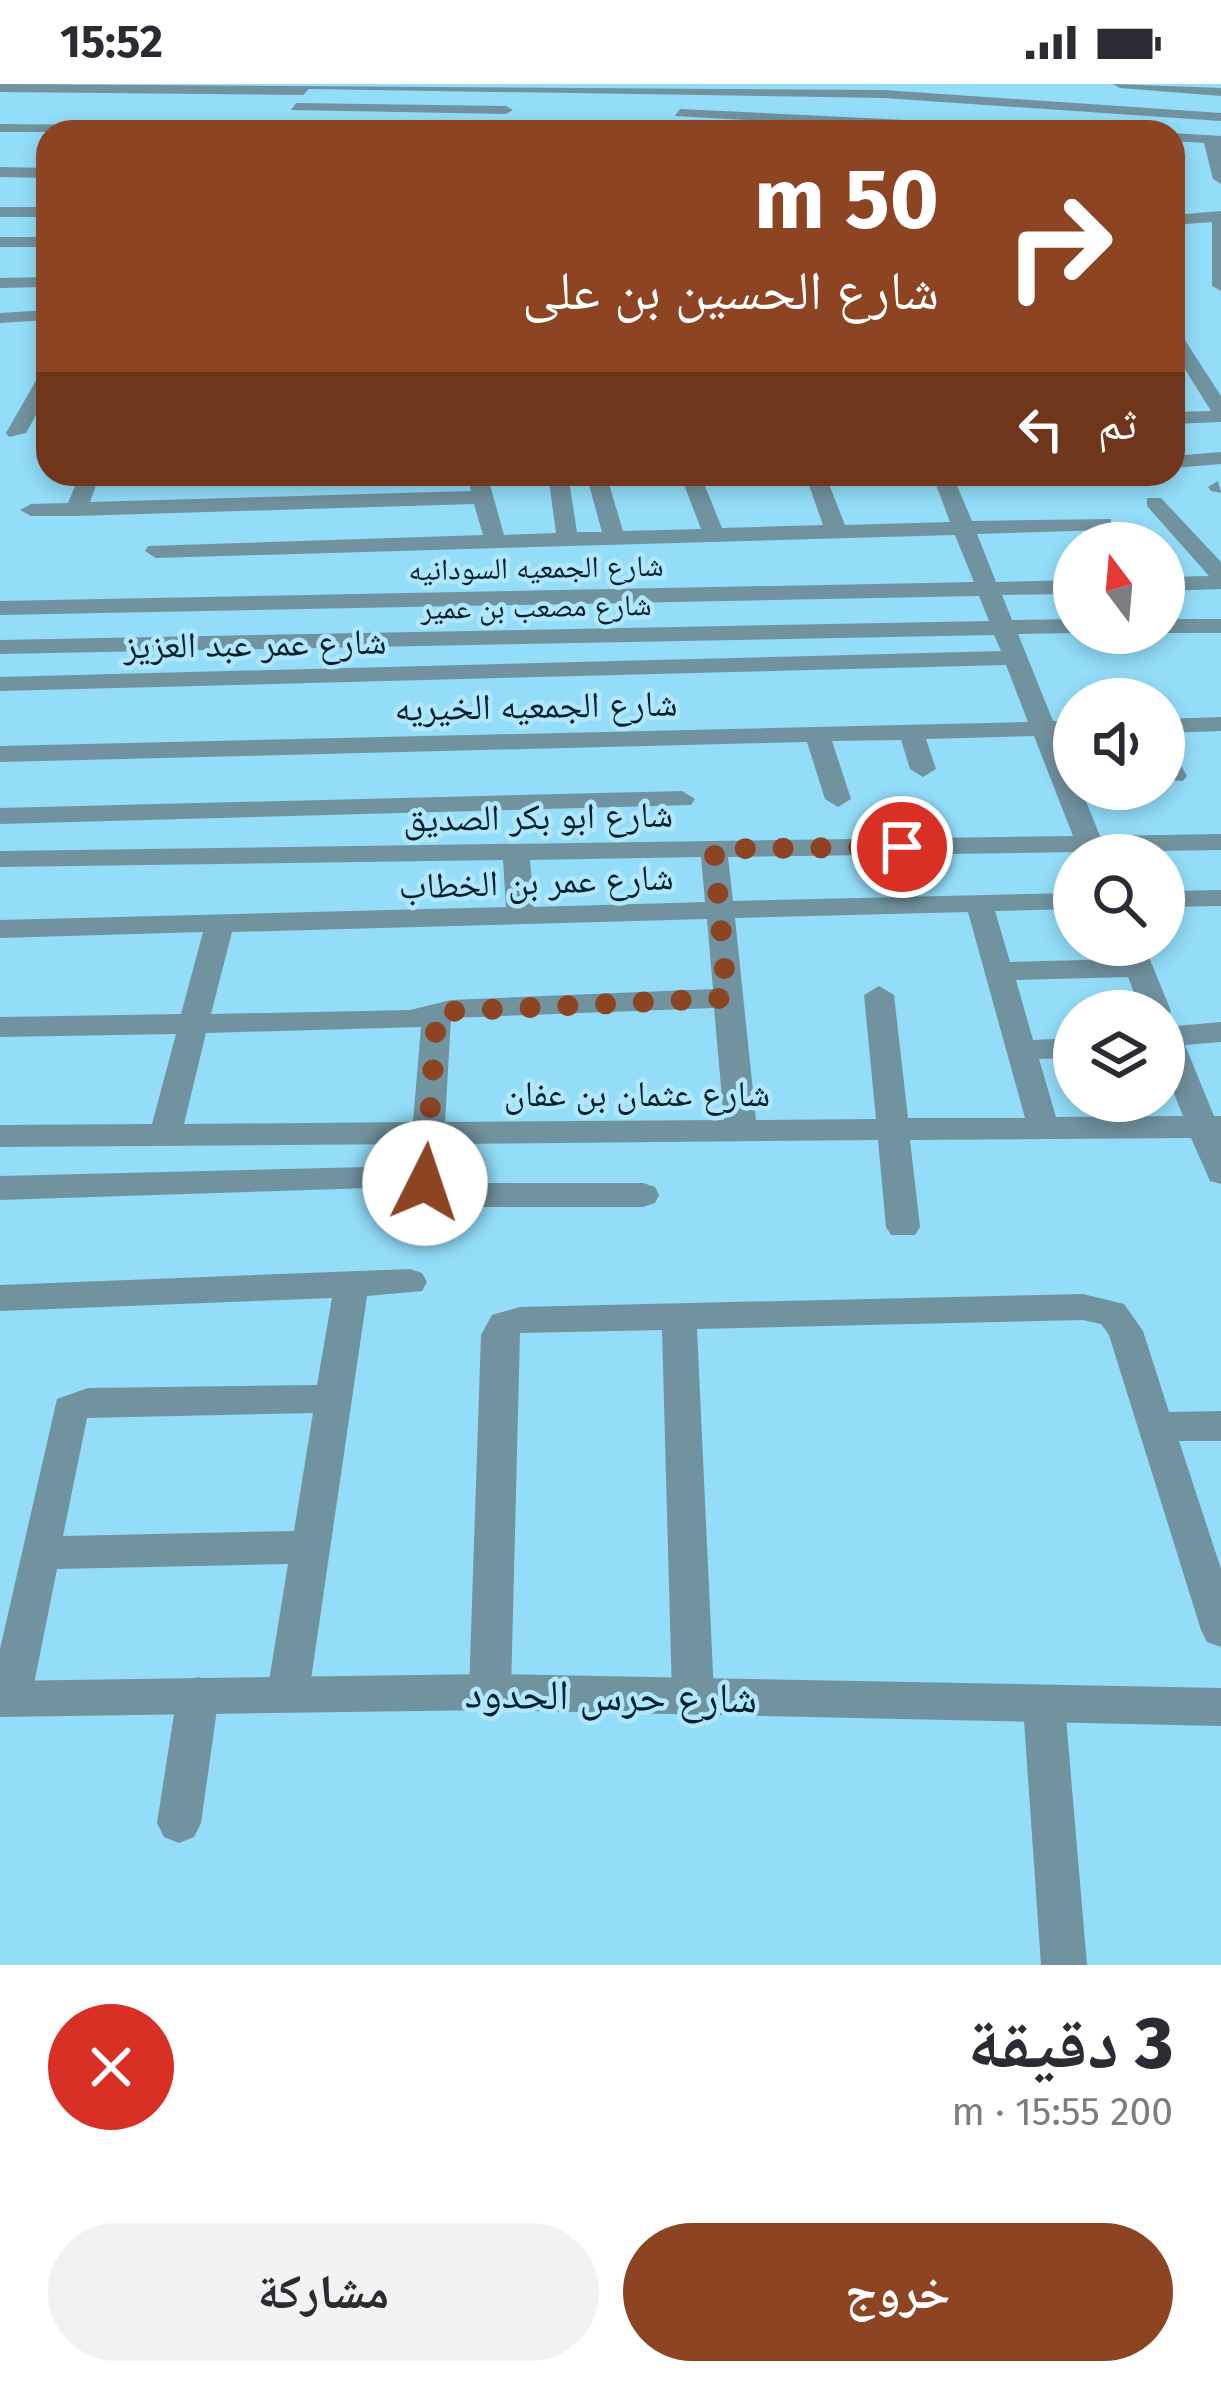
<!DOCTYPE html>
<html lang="ar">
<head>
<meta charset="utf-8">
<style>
  :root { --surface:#fff; --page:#f2f2f3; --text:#2b2b33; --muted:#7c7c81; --accent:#8c4423 }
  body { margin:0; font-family:"Fira Sans","Noto Naskh Arabic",sans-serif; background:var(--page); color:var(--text); direction:rtl; height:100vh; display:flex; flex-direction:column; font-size:45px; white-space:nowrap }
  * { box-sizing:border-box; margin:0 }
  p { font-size:39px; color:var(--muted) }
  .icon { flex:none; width:66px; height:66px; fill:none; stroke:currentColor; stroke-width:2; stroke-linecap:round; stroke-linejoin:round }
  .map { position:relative; height:1881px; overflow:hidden; direction:ltr }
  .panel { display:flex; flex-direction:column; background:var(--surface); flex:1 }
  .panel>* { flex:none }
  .guide { position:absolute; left:36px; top:36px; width:1149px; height:366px; border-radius:36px; box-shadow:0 6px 18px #0003; direction:rtl; background:#8c4423; color:#fff; overflow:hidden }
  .needle { width:78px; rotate:344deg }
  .buttons { position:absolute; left:1053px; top:438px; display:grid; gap:24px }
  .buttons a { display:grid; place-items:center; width:132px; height:132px; border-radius:50%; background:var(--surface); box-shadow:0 6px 18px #0003; font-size:60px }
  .pin { position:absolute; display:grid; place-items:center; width:102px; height:102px; color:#fff; margin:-51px; border:6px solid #fff; border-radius:50%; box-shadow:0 3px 12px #0007 }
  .me { position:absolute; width:132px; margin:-66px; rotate:4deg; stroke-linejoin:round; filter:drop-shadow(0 0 9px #0008) }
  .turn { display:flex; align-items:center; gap:42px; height:252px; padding:0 48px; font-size:54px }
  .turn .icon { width:156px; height:156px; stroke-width:2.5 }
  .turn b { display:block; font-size:84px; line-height:102px }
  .then { display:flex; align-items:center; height:114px; padding:0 48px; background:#0003; gap:24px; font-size:45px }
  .round { display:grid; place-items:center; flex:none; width:126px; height:126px; border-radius:63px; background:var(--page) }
  .headline { display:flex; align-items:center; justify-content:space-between; height:204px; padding:0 48px }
  h1 { font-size:72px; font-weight:800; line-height:90px }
  .cta { display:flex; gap:24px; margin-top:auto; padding:24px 48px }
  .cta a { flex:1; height:138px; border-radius:72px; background:var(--accent); color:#fff; font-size:48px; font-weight:800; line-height:138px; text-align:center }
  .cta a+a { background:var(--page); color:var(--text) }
  .status { display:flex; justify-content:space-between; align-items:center; height:84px; padding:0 60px; background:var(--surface); direction:ltr }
  .status svg { height:33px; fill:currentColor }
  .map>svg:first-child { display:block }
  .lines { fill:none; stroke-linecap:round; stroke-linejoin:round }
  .minor { fill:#71929f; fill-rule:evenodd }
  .tertiary { fill:#71929f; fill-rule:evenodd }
  .route { stroke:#8c4423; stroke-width:21; stroke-dasharray:0 37.8 }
  .labels { text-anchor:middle; stroke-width:9; stroke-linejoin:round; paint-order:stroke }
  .far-street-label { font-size:30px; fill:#02212c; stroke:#b1e7fc }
  .street-label { font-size:36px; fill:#02212c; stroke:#b1e7fc }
  .near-street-label { font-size:42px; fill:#02212c; stroke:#b1e7fc }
</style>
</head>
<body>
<div class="status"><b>15:52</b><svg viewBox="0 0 49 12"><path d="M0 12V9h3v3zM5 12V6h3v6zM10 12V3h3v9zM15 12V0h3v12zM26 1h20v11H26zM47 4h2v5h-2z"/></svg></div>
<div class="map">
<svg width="1221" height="1881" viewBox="0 0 1221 1881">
  <rect width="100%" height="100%" fill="#93ddf9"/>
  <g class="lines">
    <g class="minor">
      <polygon points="0,0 884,6 1221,29 1221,37 884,14 309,5 303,11 0,8"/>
      <polygon points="1113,0 1221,4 1221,12 1120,4"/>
      <polygon points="296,19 506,22 513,26 506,30 291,26"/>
      <polygon points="680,25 987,40 994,36 1113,48 964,48 675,32"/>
      <polygon points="0,40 438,44 445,48 0,48"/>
      <polygon points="1173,49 1221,52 1221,100 1213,95 1204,59 1173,57"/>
      <polygon points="0,83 48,84 48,94 0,93"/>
      <rect x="0" y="123" width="48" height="10"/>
      <polygon points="1221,127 1221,207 1212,202 1212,138 1173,141 1173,131"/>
      <rect x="0" y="153" width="48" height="10"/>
      <polygon points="48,193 48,203 0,204 0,194"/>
      <polygon points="48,226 48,236 0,239 0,229"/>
      <polygon points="1173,246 1179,247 1221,312 1221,338 1173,340 1173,328 1211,327 1173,266"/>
      <polygon points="48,287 48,310 26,349 9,353 6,349 38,293"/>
      <polygon points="1221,368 1221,380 1173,384 1173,372"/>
      <path d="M80,390h20l-10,28 381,-11 -4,-17h20l17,61 52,-2 -8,-59h20l9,58h25l-16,-58h20l17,57 78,-2 -21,-55h20l22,54 101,-3 -18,-51h20l20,51 105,-3 -18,-48h20l20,47 139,-2v10l-8,1 -126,4 19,48 78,-2v14l-72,1 10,25 62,-1v14l-56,1 35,87h21v14l-15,1 15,37v16h7l19,47 121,-2v16l-493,7 5,44 341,-8v16l-79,2 15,51 111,-3 -5,-14h28l27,66 -7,7v-7h-23l-13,-34 -112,3 17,60 41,-2v20l-35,1 17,58 127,-1 -19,-47v-48l12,5 45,-4v20l-36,3 29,71h7v68l-11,-3 -19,-43 -281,2 10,87 -5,8h-24l-5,-8 -8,-87 -434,4 -2,33 20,6h181l12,4 4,8 -4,8 -12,4h-183l-57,-20 -403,13v-24l410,-10 2,-22 -412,3v-22l152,-1 24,-90 -176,3v-20l181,-3 22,-82 -203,6v-18l506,-13 -3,-47 -503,7v-16l1073,-15 -39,-100 -108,3 10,30 -13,8 -13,-8 -9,-29 -69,1 19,58 -13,8 -13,-8 -18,-57 -807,20v-16l1028,-24 -22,-57 -1006,26v-14l1001,-26 -7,-16 -994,19v-14l989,-19 -10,-25 -979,19v-14l974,-19 -19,-47 -799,23 -11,-7 3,-5 335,-11 -9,-31 -398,12h-45l-11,-6 11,-6 37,-1zM701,773l4,45 -171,5 -4,-47zM968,828l57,206h-117l-14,-123 -15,-9 -15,9 12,124 -120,1 -21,-202zM707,835l6,70 -262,11 -41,10 -199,4 21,-82zM714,924l10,112 -279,2 6,-104zM421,943l-8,95 -229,2 22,-91z"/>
      <polygon points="1218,397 1221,409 1211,407 1208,403"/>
      <polygon points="1147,414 1161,414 1221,478 1221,505 1164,507 1164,493 1209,492 1147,422"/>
      <rect x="1164" y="535" width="57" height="14"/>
      <polygon points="1221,633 1221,647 1164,649 1164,635"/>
      <polygon points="1164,664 1173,667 1187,692 1183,697 1164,696"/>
      <polygon points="682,707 695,715 691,721 0,740 0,724"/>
      <polygon points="1221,806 1221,822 1164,823 1164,807"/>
      <path d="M410,1185l12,4 5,9 -5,9 -55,5 -58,397 -6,13 -15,5 -15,-5 -6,-13 21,-129 -231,5 -26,130 -6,13 -15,5 -10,-3v-65l57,-250 31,-11 229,-3 15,-87 -332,13v-26zM313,1329l-19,118 -231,5 24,-118z"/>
      <polygon points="1083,1210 1124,1220 1143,1247 1169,1328 1221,1327 1221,1357 1179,1357 1221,1485 1221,1563 1207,1558 1201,1546 1109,1251 1101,1240 1083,1236 697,1245 714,1611 708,1624 693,1629 678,1624 672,1611 662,1246 520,1249 511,1608 505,1621 490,1626 475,1621 469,1608 481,1251 492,1231 520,1223"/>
      <polygon points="198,1593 213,1598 219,1611 201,1739 194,1753 179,1759 164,1753 157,1739 177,1611 183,1598"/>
      <polygon points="1044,1603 1059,1609 1065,1622 1087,1881 1041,1881 1023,1622 1029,1609"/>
    </g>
    <polygon class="tertiary" points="490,1590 1221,1604 1221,1642 490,1626 0,1633 0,1597"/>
  </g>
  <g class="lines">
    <polyline class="route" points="425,1099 437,928 727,914 714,765 902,763"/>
  </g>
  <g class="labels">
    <g class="far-street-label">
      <text transform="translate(536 484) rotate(-1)" y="10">شارع الجمعيه السودانيه</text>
      <text transform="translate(536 523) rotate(-1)" y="10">شارع مصعب بن عمير</text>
    </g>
    <g class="street-label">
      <text transform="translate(255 559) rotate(-1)" y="13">شارع عمر عبد العزيز</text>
      <text transform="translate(536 621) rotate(-1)" y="13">شارع الجمعيه الخيريه</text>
      <text transform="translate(538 732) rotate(-1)" y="13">شارع ابو بكر الصديق</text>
      <text transform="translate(536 797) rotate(-2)" y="13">شارع عمر بن الخطاب</text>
      <text x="637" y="1022">شارع عثمان بن عفان</text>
    </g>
    <g class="near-street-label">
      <text transform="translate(611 1611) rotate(1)" y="15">شارع حرس الحدود</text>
    </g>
  </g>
</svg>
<div class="buttons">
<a><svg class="needle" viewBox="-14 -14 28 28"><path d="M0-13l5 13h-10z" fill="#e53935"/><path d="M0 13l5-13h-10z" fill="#7c7c81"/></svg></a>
<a><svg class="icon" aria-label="sound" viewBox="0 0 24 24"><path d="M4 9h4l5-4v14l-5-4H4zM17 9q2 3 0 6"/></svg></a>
<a><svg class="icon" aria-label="search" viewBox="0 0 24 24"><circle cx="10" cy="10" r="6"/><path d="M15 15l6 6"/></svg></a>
<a><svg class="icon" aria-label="layers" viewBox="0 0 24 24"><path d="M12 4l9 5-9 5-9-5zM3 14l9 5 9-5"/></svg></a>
</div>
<div class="pin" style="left:902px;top:763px;background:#d93025"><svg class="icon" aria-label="arrive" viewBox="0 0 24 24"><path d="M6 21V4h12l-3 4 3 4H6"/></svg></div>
<svg class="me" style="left:425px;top:1099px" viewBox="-20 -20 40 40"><circle r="19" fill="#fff"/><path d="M0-13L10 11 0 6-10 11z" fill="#8c4423"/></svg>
<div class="guide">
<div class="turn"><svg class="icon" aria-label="right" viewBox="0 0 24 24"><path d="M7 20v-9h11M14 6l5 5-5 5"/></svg><div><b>50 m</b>شارع الحسين بن على</div></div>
<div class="then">ثم<svg class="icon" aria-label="left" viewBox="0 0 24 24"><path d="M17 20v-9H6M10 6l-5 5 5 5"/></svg></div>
</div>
</div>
<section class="panel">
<div class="headline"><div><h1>3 دقيقة</h1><p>200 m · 15:55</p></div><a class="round" style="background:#d93025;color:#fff"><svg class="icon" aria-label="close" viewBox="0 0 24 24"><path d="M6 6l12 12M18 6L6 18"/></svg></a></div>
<div class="cta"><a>خروج</a><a>مشاركة</a></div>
</section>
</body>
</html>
